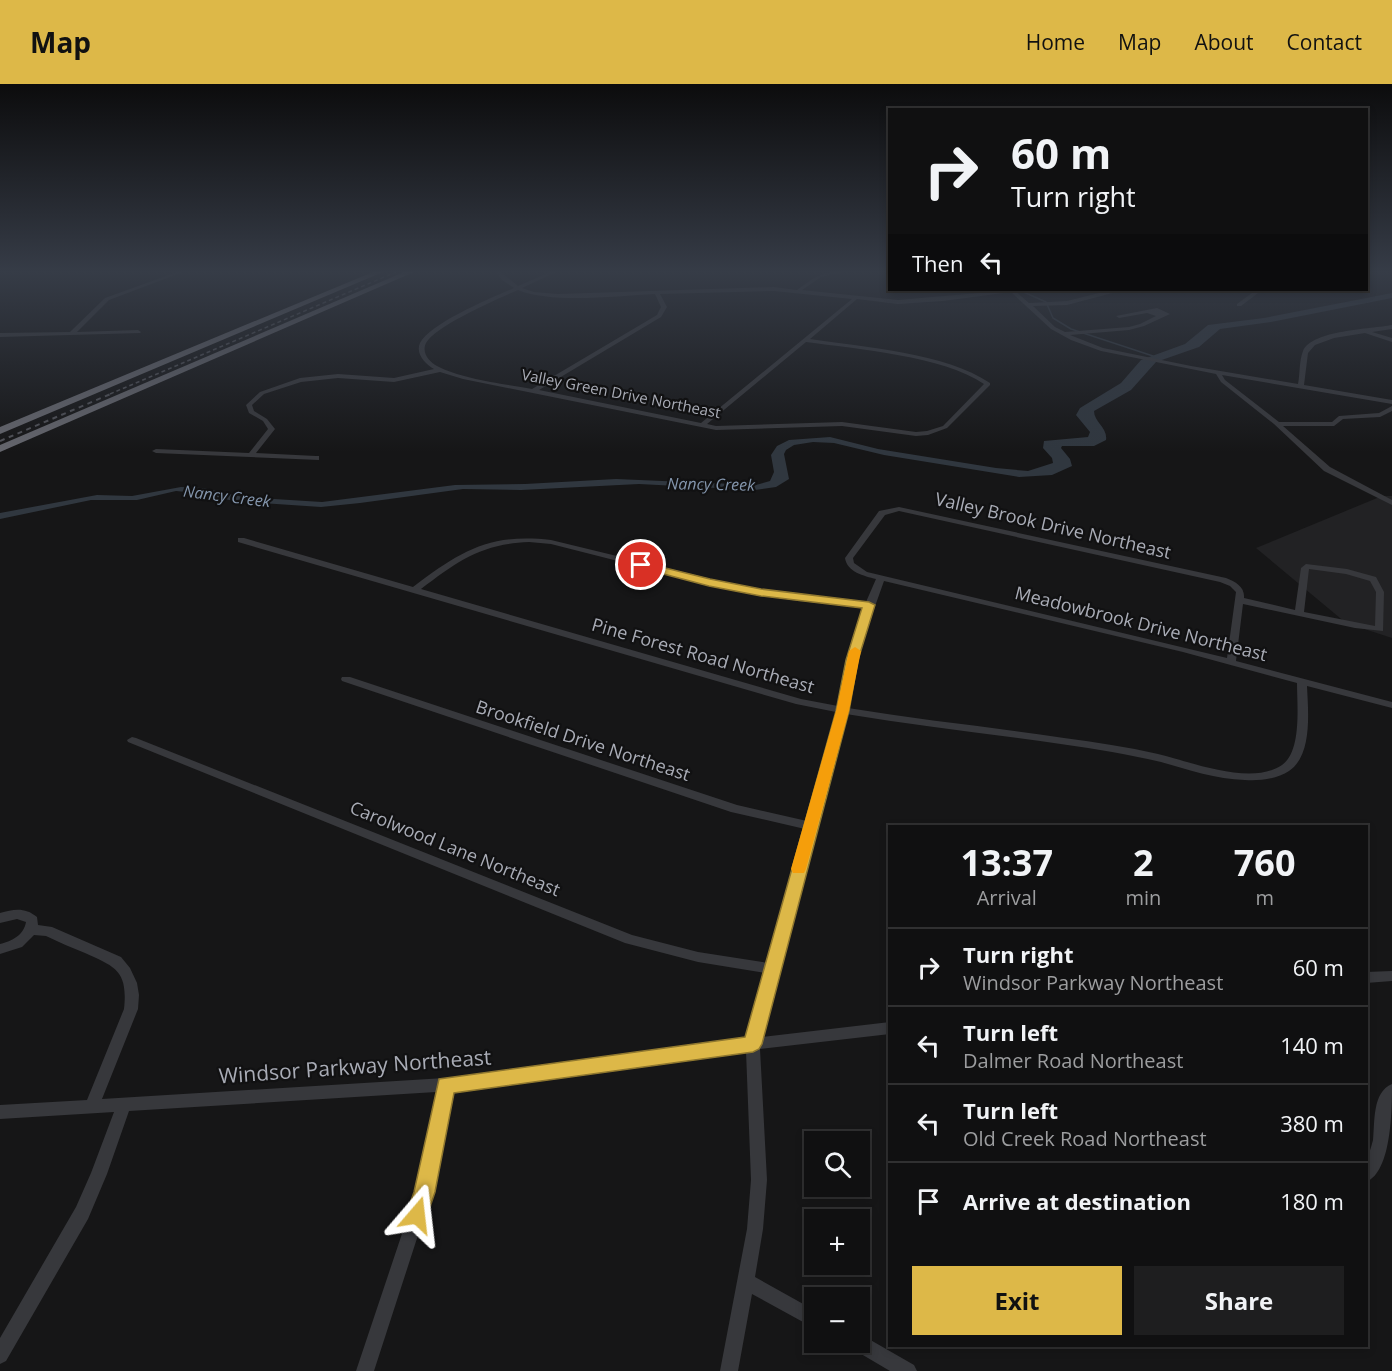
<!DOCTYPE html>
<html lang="en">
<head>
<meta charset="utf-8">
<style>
  :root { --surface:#101011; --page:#1e1e1f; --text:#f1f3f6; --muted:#9c9d9f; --line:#303031; --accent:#ddb848 }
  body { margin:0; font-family:"Open Sans",sans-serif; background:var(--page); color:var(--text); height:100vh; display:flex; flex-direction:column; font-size:22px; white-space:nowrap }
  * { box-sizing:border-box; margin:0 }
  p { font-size:20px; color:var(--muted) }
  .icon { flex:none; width:33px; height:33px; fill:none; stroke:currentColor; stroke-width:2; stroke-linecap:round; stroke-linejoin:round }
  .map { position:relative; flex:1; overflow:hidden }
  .drawer { position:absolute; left:888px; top:741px; width:480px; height:522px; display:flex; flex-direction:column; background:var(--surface); border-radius:0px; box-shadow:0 3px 9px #0003,0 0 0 2px var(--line) }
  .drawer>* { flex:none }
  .top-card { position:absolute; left:888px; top:24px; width:480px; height:183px; border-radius:0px; box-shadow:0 3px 9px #0003,0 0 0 2px var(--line); background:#101011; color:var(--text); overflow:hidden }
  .tools { position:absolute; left:804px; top:1047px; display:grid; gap:12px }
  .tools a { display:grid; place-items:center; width:66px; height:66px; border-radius:0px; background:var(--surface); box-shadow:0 3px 9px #0003,0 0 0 2px var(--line); font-size:30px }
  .pin { position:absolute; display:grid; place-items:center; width:51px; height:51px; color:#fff; margin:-26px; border:3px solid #fff; border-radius:50%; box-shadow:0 2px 6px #0007 }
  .me { position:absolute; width:66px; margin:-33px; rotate:17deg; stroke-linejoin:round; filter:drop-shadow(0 0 4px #0008) }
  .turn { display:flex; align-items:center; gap:21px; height:126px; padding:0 24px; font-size:27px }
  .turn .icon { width:78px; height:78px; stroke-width:2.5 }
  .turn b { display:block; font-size:42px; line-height:51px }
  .then { display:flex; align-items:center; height:57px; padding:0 24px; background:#0003; gap:12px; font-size:22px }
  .eta { display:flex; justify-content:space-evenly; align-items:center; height:102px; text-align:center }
  .eta b { font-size:36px; font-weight:700; line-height:42px }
  .button { display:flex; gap:12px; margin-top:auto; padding:12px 24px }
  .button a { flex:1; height:69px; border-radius:0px; background:var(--accent); color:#111; font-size:24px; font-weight:700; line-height:69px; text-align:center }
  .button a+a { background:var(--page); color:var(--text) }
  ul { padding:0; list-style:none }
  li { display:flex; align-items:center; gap:18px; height:78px; padding:0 24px; border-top:2px solid var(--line) }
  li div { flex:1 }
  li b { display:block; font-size:22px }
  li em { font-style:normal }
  header { display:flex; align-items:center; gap:36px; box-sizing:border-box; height:84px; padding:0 30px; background:var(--accent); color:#111 }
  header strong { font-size:28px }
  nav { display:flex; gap:33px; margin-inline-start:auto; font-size:21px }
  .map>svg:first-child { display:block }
  .built { fill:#222224 }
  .water { fill:#30373f }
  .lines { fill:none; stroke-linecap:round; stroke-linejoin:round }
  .stream { stroke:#30373f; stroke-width:1.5 }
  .minor { fill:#37383c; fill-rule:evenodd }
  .highway { fill:#64656c; fill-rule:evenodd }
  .rail-far1 { stroke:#505157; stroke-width:1.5; stroke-dasharray:4 3; stroke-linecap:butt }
  .rail { stroke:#505157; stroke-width:2; stroke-dasharray:5 4.5; stroke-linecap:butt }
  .route { fill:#ddb848; stroke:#90782f; stroke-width:1.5 }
  .slow { fill:#f59e0b }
  .labels { text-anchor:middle; stroke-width:4.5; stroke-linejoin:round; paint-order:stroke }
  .far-street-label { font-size:15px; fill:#a9acb6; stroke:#111112 }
  .far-water-label { font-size:16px; font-style:italic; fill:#8496ad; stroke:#111112 }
  .street-label { font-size:18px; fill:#a9acb6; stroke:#111112 }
  .near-street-label { font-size:21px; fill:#a9acb6; stroke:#111112 }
</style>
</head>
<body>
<header>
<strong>Map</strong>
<nav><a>Home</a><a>Map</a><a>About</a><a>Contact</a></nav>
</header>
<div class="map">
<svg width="1392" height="1287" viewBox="0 0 1392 1287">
  <rect width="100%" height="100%" fill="#161617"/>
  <polygon class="built" points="1382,412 1392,412 1392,554 1346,539 1256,464"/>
  <path class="water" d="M1392,209v5l-121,24 -51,7 -21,18 -43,15 -25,28 -37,21c0,11 14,17 12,29l-12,6h-32l-1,2 9,11 2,7 -20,9 -33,2 -135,-22 -50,-12 -21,-1 -19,3 -8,5 -2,4 5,25 -13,8 -21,3 -116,-6 -118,6 -58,-1 -103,14 -39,4 -87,-6 -37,-8 -21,-2 -39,9h-46l-91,19v-6l97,-18 35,1 49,-9 22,1 40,9 79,5 133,-17 70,-1 91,-5 140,6 14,-4 4,-9 -3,-17 6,-9 12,-6 41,-3 48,12 118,19 32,3 25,-8 -1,-5 -9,-10 1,-7 44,-4 2,-5 -14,-17 4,-7 41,-25 20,-23 44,-16 23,-19 56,-7z"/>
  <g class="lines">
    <polyline class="stream" points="1019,206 1046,218 1053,234 1071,245 1153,272"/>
    <g class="minor">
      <polygon points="177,188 183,188 109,216 77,248 138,246 141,248 140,249 0,253 0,249 70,248 105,214"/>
      <path d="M496,188h5l17,14 32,-14h6l-34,16 12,4 24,2 216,-7 23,3c18,-13 23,-18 46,-18l-22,5 -19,13 96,10 116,-10 15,13 38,-2 44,-11h9v1l-53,14 -34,1 22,21 10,5 64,-5 11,-3 16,-8 -9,-3 -28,5 -3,-2 41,-8 13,6 -26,12 -15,4 -59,5 33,13 88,18 107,18c2,-10 1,-23 5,-33 9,-21 68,-22 89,-26v4l-20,3 20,6v4l-27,-9 -31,5 -19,7 -7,8 -4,32 88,15v4l-170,-29 3,5 54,42h53l7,-6 40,-3 13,-7v5l-12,6 -37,2 -9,7h-51l47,41 62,33v5l-68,-34 -50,-47 -53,-42 -5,-8 -115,-23 -30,-11 -20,-11 -40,-37 -68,9 -45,3 -41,-5 -47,40c53,8 136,14 180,44v2l-43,43 -19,7 -12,1 -74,-10 -126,4 -253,-51 -23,-7 -46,10 -56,-4 -37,4 -37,12 -12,11 2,6 13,8 8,10 -19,24 60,3h3v4l-163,-7 -4,-2 4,-2 93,4 19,-24 -5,-8 -14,-8 -3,-8 14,-13 40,-14 38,-4 56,4 40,-9c-8,-5 -19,-15 -14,-26 10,-20 73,-46 94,-55l-12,-8zM518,206c35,14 98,6 137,4l6,13 -4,8 -125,74c-27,-5 -71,-10 -95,-23 -7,-4 -16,-13 -11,-23 9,-17 73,-45 92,-53zM774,207l78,8 -151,124 -162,-33 122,-73 6,-10 -7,-13zM806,258c51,7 137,14 178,42l-41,42 -16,5 -11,1 -74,-10 -126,4 -9,-2z"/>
      <polygon points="1256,206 1262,206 1241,222 1237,222 1237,220"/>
      <path d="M899,423l327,71c10,4 19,9 18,20l51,12 6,-42 5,-4 41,5 29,8 8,15 -1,39 -28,-3 -112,-24 -7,57 156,41v6l-85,-22c1,24 6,69 -18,85 -12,8 -30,10 -44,9 -29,-1 -56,-10 -84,-18 -16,-4 -33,-7 -49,-10 -88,-15 -177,-23 -266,-38l-84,323 128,-15v12l-130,15 7,131 -4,49 -8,48 59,33v18l-62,-34 -14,77h-18l27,-142 4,-49 -5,-129 -295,40 -19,101 -58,179h-18l60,-179 20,-100 -307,19 -22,63 -19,45 -82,142 -6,3v-26l76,-131 15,-34 23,-61 -114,7v-14l87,-5 37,-91c4,-38 -8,-42 -39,-56 -13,-5 -26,-11 -39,-17l-12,-1 -12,12 -22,7v-10c12,-3 24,-9 26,-22l-9,-3 -17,4v-10c14,-4 25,-6 37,4l1,8 14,2 69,30 9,11 7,15 2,12 -1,14 -36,90 343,-21 302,-40 18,-65 -67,-11 -73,-19 -497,-201 -1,-2 5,-3 4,1 496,197 66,17 70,11 37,-134 -74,-17 -389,-131 -1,-2 1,-2h8l387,128 70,16 29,-109 -40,-8 -558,-162v-4h6l169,49c48,-36 76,-54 138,-47l177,43 69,12 69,7 10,-23c-12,-3 -29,-7 -31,-21l34,-47zM899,427l321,71 10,4 6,6 -9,66 -360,-86 -13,-9 -1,-5 32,-43zM529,458l22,2 177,45 69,12 67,6 -16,53 -10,46 -37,-7 -380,-110c37,-28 60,-45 108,-47zM1309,485l37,5 24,7 6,11 -1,34 -71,-14zM884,497l299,71 114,31c0,22 5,68 -15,82 -31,21 -91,-3 -124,-11 -31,-7 -62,-12 -94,-16 -72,-11 -144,-18 -216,-30l14,-65z"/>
      <polygon points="1392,887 1392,897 1366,899 1366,888"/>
      <path d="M1392,1000c0,24 0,88 -26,98 0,-6 0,-13 0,-19 2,-7 5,-15 7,-23 2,-17 -1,-48 19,-56z"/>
      <polygon points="860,1250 914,1281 917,1287 890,1287 851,1264 848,1258 860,1258"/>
    </g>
    <g class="highway">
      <polygon points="373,188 383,188 0,350 0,343"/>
      <polygon points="404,188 414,188 0,368 0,361"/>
    </g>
    <polyline class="rail-far1" points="110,310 396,188"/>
    <polyline class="rail" points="0,357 113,309"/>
  </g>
  <linearGradient id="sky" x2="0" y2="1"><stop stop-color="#0c0c0d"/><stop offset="0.51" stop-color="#363c47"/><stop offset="1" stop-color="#363c47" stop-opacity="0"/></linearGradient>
  <rect width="1392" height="368" fill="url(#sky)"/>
  <polygon class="route" points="641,478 710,495 761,505 869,518 875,521 858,576 849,627 762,960 759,965 753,968 454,1009 435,1108 425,1138 417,1141 409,1138 406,1131 414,1108 439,995 745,953 836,627 846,576 862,524 761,512 709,502 637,483 636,481"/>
  <polygon class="slow" points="855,563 861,567 849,627 806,785 804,789 793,789 791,785 836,627 849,567"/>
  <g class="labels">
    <g class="far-street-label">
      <text transform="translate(621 310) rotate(11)" y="5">Valley Green Drive Northeast</text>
    </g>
    <g class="far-water-label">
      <text transform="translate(711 400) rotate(1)" y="6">Nancy Creek</text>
      <text transform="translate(227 412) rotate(7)" y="6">Nancy Creek</text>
    </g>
    <g class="street-label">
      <text transform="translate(1053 442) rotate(13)" y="6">Valley Brook Drive Northeast</text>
      <text transform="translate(1141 540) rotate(14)" y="6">Meadowbrook Drive Northeast</text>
      <text transform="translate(703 572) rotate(16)" y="6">Pine Forest Road Northeast</text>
      <text transform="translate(583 657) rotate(18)" y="6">Brookfield Drive Northeast</text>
      <text transform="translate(455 765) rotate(22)" y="6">Carolwood Lane Northeast</text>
    </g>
    <g class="near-street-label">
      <text transform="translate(355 983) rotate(-4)" y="7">Windsor Parkway Northeast</text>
    </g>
  </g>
</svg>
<div class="tools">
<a><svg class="icon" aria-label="search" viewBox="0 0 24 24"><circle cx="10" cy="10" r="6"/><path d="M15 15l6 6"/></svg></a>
<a>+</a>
<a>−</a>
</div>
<div class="pin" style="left:641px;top:481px;background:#d93025"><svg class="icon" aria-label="arrive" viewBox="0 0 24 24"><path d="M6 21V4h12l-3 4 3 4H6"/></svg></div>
<svg class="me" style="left:417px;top:1131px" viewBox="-20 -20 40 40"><path d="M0-17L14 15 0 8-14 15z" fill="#ddb848" stroke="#fff" stroke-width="4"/></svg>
<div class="top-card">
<div class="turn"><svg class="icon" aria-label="right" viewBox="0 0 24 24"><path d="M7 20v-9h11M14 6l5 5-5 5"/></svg><div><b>60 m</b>Turn right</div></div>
<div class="then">Then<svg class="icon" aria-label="left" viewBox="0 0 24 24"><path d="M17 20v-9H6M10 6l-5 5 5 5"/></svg></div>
</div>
<section class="drawer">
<div class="eta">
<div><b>13:37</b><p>Arrival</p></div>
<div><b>2</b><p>min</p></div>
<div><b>760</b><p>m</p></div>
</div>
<ul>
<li><svg class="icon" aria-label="right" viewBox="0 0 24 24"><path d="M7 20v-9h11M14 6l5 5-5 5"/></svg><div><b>Turn right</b><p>Windsor Parkway Northeast</p></div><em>60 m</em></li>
<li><svg class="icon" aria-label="left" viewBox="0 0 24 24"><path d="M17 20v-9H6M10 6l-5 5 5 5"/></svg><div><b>Turn left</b><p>Dalmer Road Northeast</p></div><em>140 m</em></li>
<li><svg class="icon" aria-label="left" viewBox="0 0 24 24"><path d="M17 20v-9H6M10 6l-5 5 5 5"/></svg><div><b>Turn left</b><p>Old Creek Road Northeast</p></div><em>380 m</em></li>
<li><svg class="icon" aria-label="arrive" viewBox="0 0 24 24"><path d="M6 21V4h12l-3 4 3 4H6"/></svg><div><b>Arrive at destination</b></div><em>180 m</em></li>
</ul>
<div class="button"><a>Exit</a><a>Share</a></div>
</section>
</div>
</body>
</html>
